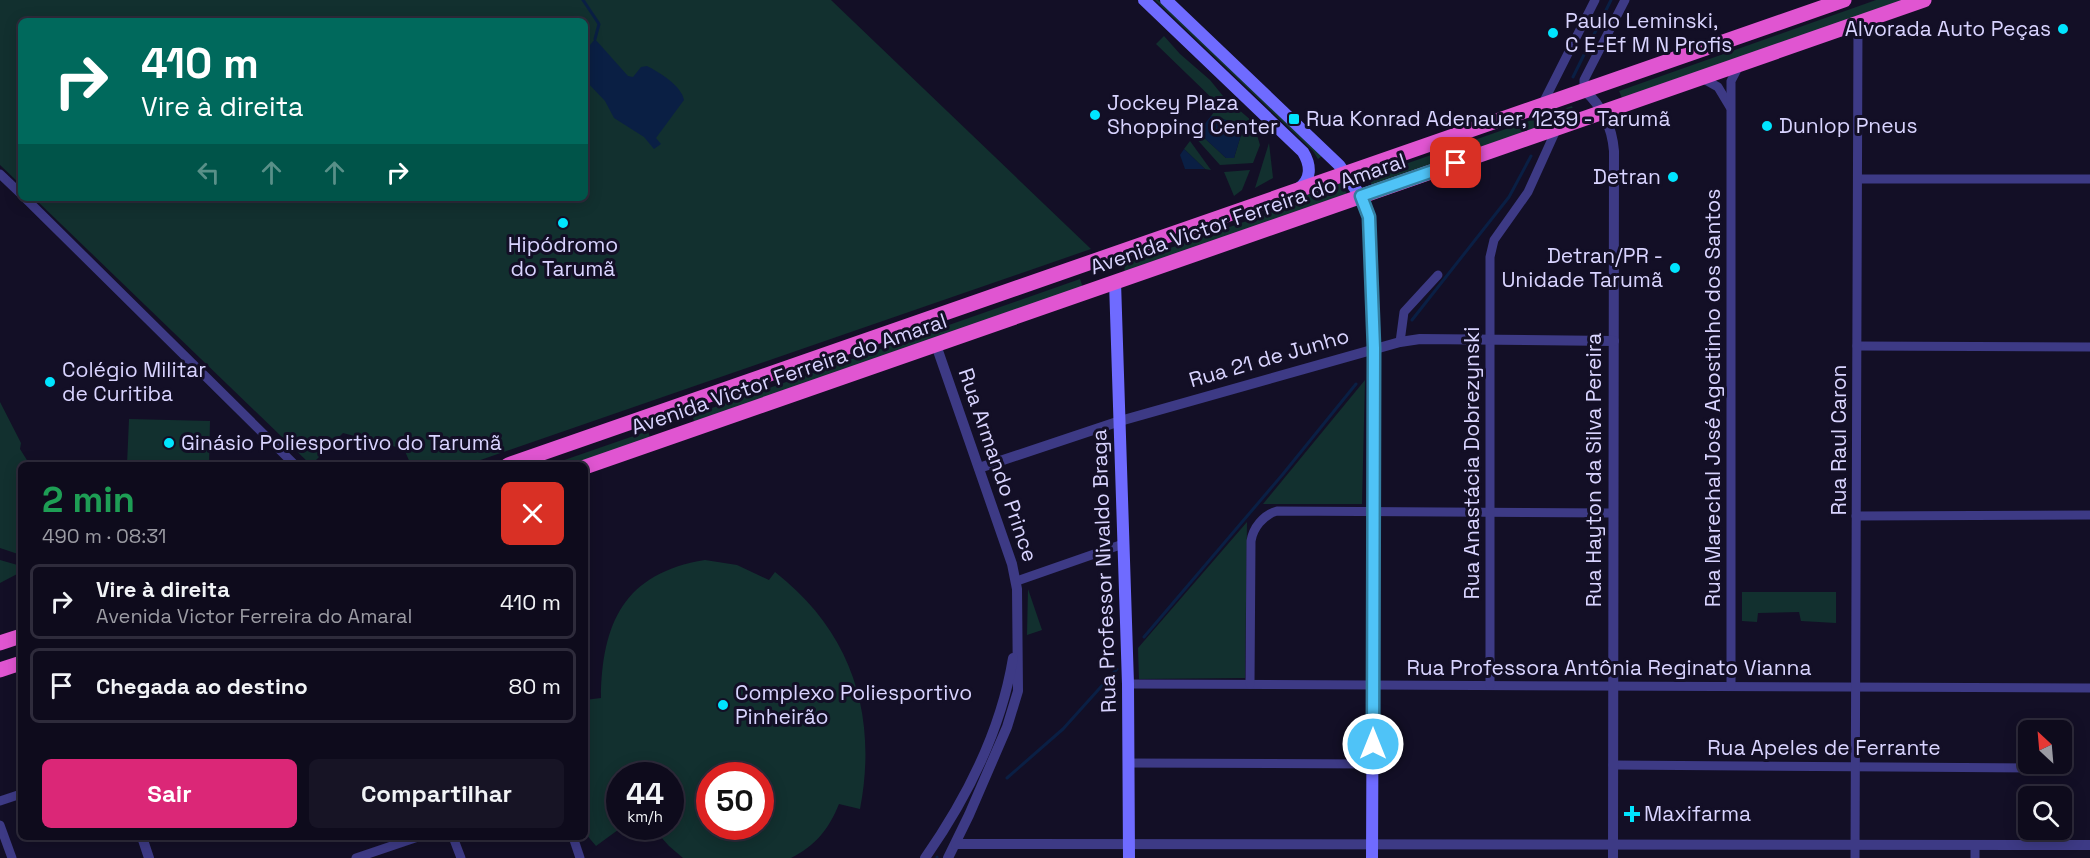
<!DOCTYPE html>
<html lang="pt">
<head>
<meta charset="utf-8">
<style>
  :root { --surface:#0e0b1c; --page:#171425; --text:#f1f3f6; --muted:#9b9ba3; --line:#2e2b3b; --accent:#db2777 }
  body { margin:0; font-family:"Space Grotesk",sans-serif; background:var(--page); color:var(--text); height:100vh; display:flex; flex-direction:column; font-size:22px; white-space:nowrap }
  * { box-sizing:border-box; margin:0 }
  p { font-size:20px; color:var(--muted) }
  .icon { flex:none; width:33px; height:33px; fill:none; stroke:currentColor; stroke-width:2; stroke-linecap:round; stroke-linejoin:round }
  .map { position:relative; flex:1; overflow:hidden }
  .panel { position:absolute; left:18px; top:462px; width:570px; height:378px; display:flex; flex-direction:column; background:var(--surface); border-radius:9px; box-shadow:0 3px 15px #0003,0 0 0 2px var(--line) }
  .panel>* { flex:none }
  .top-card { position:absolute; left:18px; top:18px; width:570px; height:183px; border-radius:9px; box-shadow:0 3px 15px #0003,0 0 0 2px var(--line); background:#00695c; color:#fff; overflow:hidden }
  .needle { width:39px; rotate:334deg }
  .fabs { position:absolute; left:2018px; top:720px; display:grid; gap:12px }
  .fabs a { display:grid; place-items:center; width:54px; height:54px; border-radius:9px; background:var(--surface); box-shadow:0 3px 15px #0003,0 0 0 2px var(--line); font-size:30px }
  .speed { position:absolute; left:606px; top:762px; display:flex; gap:12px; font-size:30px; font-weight:700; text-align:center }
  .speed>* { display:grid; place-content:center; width:78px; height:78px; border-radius:50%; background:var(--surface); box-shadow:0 3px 15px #0003,0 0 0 2px var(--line); line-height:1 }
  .speed small { font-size:15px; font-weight:400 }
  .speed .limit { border:9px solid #d22; background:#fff; color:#111 }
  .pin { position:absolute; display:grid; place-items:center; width:51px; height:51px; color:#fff; margin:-26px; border-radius:12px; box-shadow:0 3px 9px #0006 }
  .me { position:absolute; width:66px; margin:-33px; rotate:0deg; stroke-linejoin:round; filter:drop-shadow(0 0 4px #0008) }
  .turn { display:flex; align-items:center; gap:21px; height:126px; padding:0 24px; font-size:27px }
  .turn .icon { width:78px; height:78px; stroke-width:2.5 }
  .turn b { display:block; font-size:42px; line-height:51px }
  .lanes { display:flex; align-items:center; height:57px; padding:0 24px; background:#0003; justify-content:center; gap:30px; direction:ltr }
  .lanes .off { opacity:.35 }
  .round { display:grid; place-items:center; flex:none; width:63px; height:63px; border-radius:9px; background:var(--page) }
  .summary { display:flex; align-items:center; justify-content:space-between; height:102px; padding:0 24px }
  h1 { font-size:36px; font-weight:600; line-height:45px; color:#1e9e55 }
  .action { display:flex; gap:12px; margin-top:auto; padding:12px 24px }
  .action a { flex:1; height:69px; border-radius:9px; background:var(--accent); color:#fff; font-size:24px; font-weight:600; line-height:69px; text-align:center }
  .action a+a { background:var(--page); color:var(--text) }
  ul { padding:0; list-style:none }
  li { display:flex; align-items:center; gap:18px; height:75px; margin:0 12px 9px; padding:0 12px; border:3px solid var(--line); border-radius:9px }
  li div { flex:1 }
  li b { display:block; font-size:22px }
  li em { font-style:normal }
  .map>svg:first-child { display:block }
  .green { fill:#12302f; fill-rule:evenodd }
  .water { fill:#0a1f44 }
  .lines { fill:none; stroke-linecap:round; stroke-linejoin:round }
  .stream { stroke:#0a1f44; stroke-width:3 }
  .minor { stroke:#3d3a85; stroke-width:9 }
  .tertiary { stroke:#3d3a85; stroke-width:10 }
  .secondary { stroke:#6f6bff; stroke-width:12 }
  .trunk { stroke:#e055d1; stroke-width:15 }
  .route-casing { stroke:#337fa1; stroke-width:15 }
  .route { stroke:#4fc3f7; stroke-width:10 }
  .poi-dot { fill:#00e5ff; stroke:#130f26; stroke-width:2 }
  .labels { text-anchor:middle; stroke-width:6; stroke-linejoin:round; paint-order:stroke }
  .poi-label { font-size:21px; fill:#d9d4ff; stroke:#130f26; text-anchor:start }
  .street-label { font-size:21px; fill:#d9d4ff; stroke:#130f26 }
</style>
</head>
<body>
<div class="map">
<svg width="2090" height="858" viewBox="0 0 2090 858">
  <rect width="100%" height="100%" fill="#130f26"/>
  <g class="green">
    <polygon points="0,0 831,0 1091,249 466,465 411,465 404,449 343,433 311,465 34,198 585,198 585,21 21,21 21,185 0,165"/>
    <polygon points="1155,0 1158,0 1322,156 1318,159 1313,151"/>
    <polygon points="1876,0 1905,0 1622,98 1619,91"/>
    <polygon points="1164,36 1180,54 1210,80 1223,96 1253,122 1260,145 1253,163 1220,165 1194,136 1198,132 1226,158 1234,158 1244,125 1211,116 1219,105 1156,44"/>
    <polygon points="1572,106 1575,116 1373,187 1368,177"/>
    <polygon points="1190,141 1211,170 1205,169 1184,149"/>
    <polygon points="1269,143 1273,178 1255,188"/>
    <polygon points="1250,170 1242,190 1234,196 1224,172"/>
    <polygon points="1342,183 1347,195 1124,274 1125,264 1275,211 1307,194"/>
    <polygon points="1080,279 1083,288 695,424 692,415"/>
    <polygon points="1365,380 1362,504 1263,504"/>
    <polygon points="0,402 21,443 20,449 30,465 21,465 21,555 0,548"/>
    <polygon points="129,419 210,421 209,465 127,465"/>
    <polygon points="648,431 650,438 576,465 550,465"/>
    <polygon points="1247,522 1245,678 1139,679 1138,648"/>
    <polygon points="0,560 21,566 21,572 0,583"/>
    <path d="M705,560l32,5 32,15 6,-8c77,60 103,143 85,237l-21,-5c-10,25 -24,42 -48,54h-108l-14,-12 -17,-19 18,-1v-50h-50v50l12,1 -6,4 -4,-4 -26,19 -11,-13v-133l16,-2c1,-75 23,-125 104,-138zM710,776h50v50h-50z"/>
    <polygon points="1028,589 1042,630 1027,635"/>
    <polygon points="1742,592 1836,592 1836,623 1801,621 1799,612 1758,613 1757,622 1742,621"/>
  </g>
  <g class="water">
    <path d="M595,39l33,37 5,1 8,-10 6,-1c12,6 35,20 37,34l-28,38 5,6 -7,5 -10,-12 -30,-19 -9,-17 -20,-21v-29z"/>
    <polygon points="1211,116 1244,125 1234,158 1226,158 1198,132"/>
    <polygon points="1184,149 1205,169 1185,169 1180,155"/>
  </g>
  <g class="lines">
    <g class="stream">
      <polyline points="583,0 599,24 595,39"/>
      <polyline points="1573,77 1611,0"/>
      <polyline points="1412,320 1509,197 1531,156"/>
      <polyline points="1144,637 1283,474 1356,384"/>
      <polyline points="1007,778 1063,729 1117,669"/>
      <polyline points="937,858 937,857"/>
    </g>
    <g class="minor">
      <polyline points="1702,78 1718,87 1730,107"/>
      <polyline points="1584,90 1584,80 1625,0"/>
      <polyline points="1542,105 1595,0"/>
      <polyline points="0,174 21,194"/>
      <polyline points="1858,179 2090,179"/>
      <polyline points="25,198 295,465"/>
      <polyline points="1400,342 1404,312 1438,275"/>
      <polyline points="1857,346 2090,347"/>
      <polyline points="1856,516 2090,515"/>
      <polyline points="1017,581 1123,544"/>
      <polyline points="1128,684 2090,688"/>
      <path d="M1250,684l1,-143c2,-13 12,-26 26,-30l336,2"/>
      <polyline points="1490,685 1490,257 1494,240 1528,192 1557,128"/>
      <polyline points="1731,686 1731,81 1740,64"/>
      <polyline points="1128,763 1373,764"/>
      <polyline points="1613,765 2034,768"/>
      <polyline points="0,801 21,794"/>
      <polyline points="0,825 12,858"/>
      <polyline points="453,837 461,858"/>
      <polyline points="573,837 580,858"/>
      <polyline points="356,858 418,837"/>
      <polyline points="1855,858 1858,23"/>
      <polyline points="1975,858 1975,845"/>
    </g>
    <g class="tertiary">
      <path d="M1584,90c18,16 28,37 30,61l-1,707"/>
      <polyline points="936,345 1012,564 1017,589 1018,691 1007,727 969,815 948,858"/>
      <polyline points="979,468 1120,421 1400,342 1420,339 1614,341"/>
      <polyline points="142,837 149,858"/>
      <polyline points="956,844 2090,845"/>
      <path d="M925,858c42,-60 76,-127 88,-200"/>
    </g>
    <g class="secondary">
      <path d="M1144,0l159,152c8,13 9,28 -5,37"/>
      <polyline points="1166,0 1339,165 1361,197 1369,217 1374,348 1372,858"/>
      <polyline points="1115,282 1128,684 1129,858"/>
    </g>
    <g class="trunk">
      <polyline points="508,465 1844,0"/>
      <polyline points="585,467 1924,0"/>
      <polyline points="0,643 21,636"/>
      <polyline points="0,670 21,663"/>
    </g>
  </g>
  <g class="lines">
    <g class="route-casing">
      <polyline id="route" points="1373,744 1374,348 1369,217 1361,196 1456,163"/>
    </g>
    <use href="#route" class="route"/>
  </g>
  <g class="poi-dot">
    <circle cx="2063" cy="29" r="6"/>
    <circle cx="1553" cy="33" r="6"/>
    <circle cx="1095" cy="115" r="6"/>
    <rect x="1288" y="113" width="12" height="12" rx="3"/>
    <circle cx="1767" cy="126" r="6"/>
    <circle cx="1673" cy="177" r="6"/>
    <circle cx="563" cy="223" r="6"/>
    <circle cx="1675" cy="268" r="6"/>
    <circle cx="50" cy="382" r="6"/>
    <circle cx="169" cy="443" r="6"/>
    <circle cx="723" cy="705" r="6"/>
    <path d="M1629 805h6v6h6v6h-6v6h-6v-6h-6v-6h6z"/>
  </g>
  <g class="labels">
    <g class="poi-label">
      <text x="1565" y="28">Paulo Leminski,<tspan x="1565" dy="24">C E-Ef M N Profis</tspan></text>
      <text x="2051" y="36" text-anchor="end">Alvorada Auto Peças</text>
      <text x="1107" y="110">Jockey Plaza<tspan x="1107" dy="24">Shopping Center</tspan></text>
      <text x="1306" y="126">Rua Konrad Adenauer, 1239 - Tarumã</text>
      <text x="1779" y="133">Dunlop Pneus</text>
      <text x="1661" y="184" text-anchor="end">Detran</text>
      <text x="563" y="252" text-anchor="middle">Hipódromo<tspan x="563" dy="24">do Tarumã</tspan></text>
      <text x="1663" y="263" text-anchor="end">Detran/PR -<tspan x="1663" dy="24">Unidade Tarumã</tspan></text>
      <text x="62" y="377">Colégio Militar<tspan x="62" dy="24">de Curitiba</tspan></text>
      <text x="181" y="450">Ginásio Poliesportivo do Tarumã</text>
      <text x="735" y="700">Complexo Poliesportivo<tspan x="735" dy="24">Pinheirão</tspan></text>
      <text x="1644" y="821">Maxifarma</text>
    </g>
    <g class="street-label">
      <text transform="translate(1248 214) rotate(-19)" y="7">Avenida Victor Ferreira do Amaral</text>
      <text transform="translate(1269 358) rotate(-16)" y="7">Rua 21 de Junho</text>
      <text transform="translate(789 374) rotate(-19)" y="7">Avenida Victor Ferreira do Amaral</text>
      <text transform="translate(1713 398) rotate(-90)" y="7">Rua Marechal José Agostinho dos Santos</text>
      <text transform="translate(1839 440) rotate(-90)" y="7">Rua Raul Caron</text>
      <text transform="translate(1472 463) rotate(-90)" y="7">Rua Anastácia Dobrezynski</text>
      <text transform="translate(998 465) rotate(71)" y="7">Rua Armando Prince</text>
      <text transform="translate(1594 470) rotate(-90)" y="7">Rua Hayton da Silva Pereira</text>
      <text transform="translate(1104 571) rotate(-92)" y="7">Rua Professor Nivaldo Braga</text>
      <text x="1609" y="675">Rua Professora Antônia Reginato Vianna</text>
      <text x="1824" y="755">Rua Apeles de Ferrante</text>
    </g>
  </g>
</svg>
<div class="fabs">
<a><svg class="needle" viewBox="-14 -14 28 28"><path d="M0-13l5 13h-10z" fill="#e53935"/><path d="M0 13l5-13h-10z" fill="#9b9ba3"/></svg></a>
<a><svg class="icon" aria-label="search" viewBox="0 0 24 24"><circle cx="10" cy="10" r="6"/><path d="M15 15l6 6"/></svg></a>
</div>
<div class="speed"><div>44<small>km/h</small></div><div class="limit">50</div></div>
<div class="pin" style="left:1456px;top:163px;background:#d93025"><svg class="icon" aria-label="arrive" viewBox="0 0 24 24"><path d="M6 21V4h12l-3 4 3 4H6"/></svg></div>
<svg class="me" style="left:1373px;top:744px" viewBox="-20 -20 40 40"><circle r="17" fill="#4fc3f7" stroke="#fff" stroke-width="3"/><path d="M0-11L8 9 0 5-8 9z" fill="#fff"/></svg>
<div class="top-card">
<div class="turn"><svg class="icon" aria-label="right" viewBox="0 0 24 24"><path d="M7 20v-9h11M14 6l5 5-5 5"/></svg><div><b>410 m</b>Vire à direita</div></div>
<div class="lanes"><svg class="icon off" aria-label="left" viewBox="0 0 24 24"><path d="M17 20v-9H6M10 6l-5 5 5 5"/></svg><svg class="icon off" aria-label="ahead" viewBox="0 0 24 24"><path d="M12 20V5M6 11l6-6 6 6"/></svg><svg class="icon off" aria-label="ahead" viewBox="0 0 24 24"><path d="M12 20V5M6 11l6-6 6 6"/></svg><svg class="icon" aria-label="right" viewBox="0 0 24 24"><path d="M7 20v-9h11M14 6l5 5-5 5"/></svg></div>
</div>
<section class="panel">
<div class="summary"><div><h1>2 min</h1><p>490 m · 08:31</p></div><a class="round" style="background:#d93025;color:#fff"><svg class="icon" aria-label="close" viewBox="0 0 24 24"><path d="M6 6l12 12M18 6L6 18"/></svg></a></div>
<ul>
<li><svg class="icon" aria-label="right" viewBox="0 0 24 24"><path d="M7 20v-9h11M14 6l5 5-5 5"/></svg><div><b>Vire à direita</b><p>Avenida Victor Ferreira do Amaral</p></div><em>410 m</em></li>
<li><svg class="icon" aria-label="arrive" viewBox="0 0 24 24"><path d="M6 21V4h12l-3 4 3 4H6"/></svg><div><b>Chegada ao destino</b></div><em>80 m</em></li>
</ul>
<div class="action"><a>Sair</a><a>Compartilhar</a></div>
</section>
</div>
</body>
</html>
